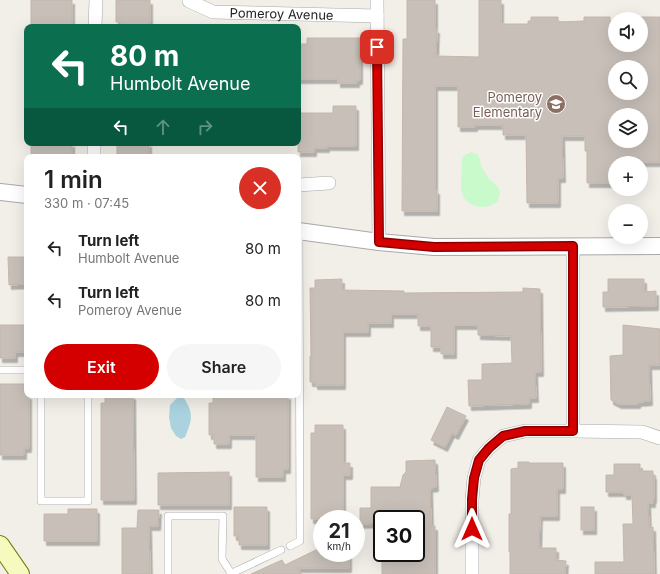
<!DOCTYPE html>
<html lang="en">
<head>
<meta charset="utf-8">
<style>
  :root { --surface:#fff; --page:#f6f6f6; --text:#222; --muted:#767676; --accent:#d40000 }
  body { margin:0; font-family:Inter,sans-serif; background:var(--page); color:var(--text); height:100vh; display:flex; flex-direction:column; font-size:15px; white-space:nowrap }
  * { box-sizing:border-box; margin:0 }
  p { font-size:13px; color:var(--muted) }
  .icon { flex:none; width:22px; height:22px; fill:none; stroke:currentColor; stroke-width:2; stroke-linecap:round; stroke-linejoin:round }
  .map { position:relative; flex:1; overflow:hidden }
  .sheet { position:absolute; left:24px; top:154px; width:277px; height:244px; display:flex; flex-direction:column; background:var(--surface); border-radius:8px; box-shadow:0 4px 16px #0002 }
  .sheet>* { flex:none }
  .top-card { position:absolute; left:24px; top:24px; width:277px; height:122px; border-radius:8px; box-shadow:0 4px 16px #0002; background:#0b6e4f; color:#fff; overflow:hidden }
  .fabs { position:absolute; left:608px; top:12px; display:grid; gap:8px }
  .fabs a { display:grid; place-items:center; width:40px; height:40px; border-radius:50%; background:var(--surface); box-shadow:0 4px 16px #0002; font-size:20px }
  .speed { position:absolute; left:313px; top:510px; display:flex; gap:8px; font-size:20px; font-weight:700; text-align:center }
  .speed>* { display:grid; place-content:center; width:52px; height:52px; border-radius:50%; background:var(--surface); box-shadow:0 4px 16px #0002; line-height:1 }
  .speed small { font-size:10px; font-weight:400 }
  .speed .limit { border:2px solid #111; border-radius:6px; background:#fff; color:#111 }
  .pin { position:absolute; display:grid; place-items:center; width:34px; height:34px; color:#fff; margin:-17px; border-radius:8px; box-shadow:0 2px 6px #0006 }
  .me { position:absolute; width:44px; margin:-22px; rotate:0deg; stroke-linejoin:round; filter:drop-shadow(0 0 3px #0008) }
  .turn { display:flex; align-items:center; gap:14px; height:84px; padding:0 20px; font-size:18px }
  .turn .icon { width:52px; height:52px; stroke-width:2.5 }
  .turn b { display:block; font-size:28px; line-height:34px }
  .lanes { display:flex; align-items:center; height:38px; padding:0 20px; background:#0003; justify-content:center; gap:20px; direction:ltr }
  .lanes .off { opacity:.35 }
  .round { display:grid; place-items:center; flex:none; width:42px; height:42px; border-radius:21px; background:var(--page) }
  .head { display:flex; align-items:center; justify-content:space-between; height:68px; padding:0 20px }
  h1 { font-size:24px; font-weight:600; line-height:30px }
  .button { display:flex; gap:8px; margin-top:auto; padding:8px 20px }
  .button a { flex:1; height:46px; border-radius:24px; background:var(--accent); color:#fff; font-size:16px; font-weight:600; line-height:46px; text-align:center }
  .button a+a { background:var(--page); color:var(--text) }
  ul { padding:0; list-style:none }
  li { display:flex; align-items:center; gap:12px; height:52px; padding:0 20px }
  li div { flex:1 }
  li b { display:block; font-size:15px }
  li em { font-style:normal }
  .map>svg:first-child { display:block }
  .park { fill:#c8facc }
  .water { fill:#aad3df }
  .building { fill:#c7bfb8; stroke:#c4b6ab; fill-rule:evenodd; filter:url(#shadow) }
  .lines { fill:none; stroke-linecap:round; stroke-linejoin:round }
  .service-casing { stroke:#a9a9a9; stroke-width:8 }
  .minor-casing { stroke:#a9a9a9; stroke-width:14 }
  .tertiary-casing { stroke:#a9a9a9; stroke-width:18 }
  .secondary-casing { stroke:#707d05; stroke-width:20 }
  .service { stroke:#fff; stroke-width:7 }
  .minor { stroke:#fff; stroke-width:13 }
  .tertiary { stroke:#fff; stroke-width:16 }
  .secondary { stroke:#f7fabf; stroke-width:18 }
  .route-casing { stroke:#8a0000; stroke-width:10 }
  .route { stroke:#d40000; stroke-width:7 }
  .labels { text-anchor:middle; stroke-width:3; stroke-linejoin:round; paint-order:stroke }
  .street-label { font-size:13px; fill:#222; stroke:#fff }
  .education-label { font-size:13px; fill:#785e54; stroke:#fff; text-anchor:end }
</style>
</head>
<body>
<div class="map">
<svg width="660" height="574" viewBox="0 0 660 574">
  <defs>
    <filter id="shadow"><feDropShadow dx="2.5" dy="4.5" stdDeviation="0" flood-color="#0004"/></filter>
  </defs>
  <rect width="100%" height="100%" fill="#f2efe9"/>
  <polygon class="park" points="472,152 477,154 480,159 481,166 489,179 496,185 499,189 500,195 497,202 490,206 483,207 475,206 469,203 464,198 461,190 462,158 466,154"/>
  <path class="water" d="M178,397l6,1c10,16 8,22 1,39l-4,2 -5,-3 -5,-8 -2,-11 1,-12z"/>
  <g class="building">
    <rect x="31" y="0" width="41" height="27"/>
    <polygon points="116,0 150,0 150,23 149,23 149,27 121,27 121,22 116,22"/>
    <path d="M407,0h28v29h2l-1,27 43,1v-57h22v24h27v-3h3v-4h27v5l26,-1v-4h26l1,28h30v-28h19v145h-46v21h-27v-32h-2v-15h-23l1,42h-5v25h-31l-1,-68h-23v-10h-28v2h-17v-41h-23v104h2v21h-35l1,-172h4zM611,67h30v26h-30zM615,115h26v26h-26z"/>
    <polygon points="307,38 360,38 360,80 357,80 357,83 338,83 338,79 298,79 298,44 307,44"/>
    <polygon points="333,106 356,106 356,146 327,146 327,148 314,148 314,152 298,152 298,113 333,113"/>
    <rect x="31" y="143" width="41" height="14"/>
    <rect x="117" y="143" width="32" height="14"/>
    <polygon points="8,257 27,257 27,284 9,285"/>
    <polygon points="342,279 342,290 404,291 404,293 523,292 523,288 540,289 541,372 535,372 536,398 529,398 529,404 469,406 468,380 482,380 482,364 512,363 511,336 478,335 478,325 454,325 454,354 441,354 441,347 431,347 431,326 418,326 418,314 391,314 391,323 368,323 368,332 343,332 343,385 315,385 315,382 310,382 310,356 311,356 310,288 315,288 315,280"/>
    <polygon points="608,279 644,279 644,292 656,291 656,306 603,307 603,292 608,292"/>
    <polygon points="0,325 27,325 27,352 15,352 15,358 0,358"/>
    <polygon points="623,325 660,329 660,365 649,365 650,401 638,402 638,404 619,404 611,400 610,356 623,355"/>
    <polygon points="0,384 24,384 24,393 27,393 27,395 29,395 29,448 24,448 24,455 0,455"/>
    <polygon points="105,395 133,395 134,500 101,500 101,403 105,403"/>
    <polygon points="213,395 288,395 288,469 283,469 283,477 256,477 256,435 229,435 229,444 214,444 214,435 209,435 209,403 213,403"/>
    <polygon points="447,407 466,416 456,435 452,433 445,447 431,440"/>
    <polygon points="315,425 343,425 343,463 350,463 350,475 343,475 343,519 311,519 311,433 315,433"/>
    <polygon points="435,460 436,487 430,488 431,526 435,526 435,574 382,574 382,559 406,558 406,553 416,553 416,519 382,519 382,523 360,524 360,508 371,508 371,487 400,487 403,475 406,472 406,461"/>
    <polygon points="518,462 529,462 529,463 563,463 563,489 557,489 557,516 540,516 539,548 556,548 556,560 566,561 565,574 510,574 510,552 509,552 509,514 511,514 511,469 518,468"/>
    <polygon points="614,464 640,464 640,471 653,471 653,475 654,475 654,499 653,499 653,503 648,503 649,527 653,527 654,574 595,574 595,562 624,562 623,524 633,524 632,495 624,495 624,492 606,492 606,475 614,475"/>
    <polygon points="229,472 229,505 158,505 158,473"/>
    <polygon points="234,507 267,507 267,545 239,545 239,536 234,536"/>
    <rect x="581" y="507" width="13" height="23"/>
    <polygon points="68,509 97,509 97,541 44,541 44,514 68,514"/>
    <polygon points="138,510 159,510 158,526 149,526 150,574 122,574 122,528 137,528"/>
    <polygon points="322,547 322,553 349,553 349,568 298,568 301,574 251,574 282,560 285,565"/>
  </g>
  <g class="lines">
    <g class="service-casing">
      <g id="service">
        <polyline points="0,370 27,370"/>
        <polyline points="41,395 41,501 88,501 88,395"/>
        <polyline points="290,546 300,541 299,231"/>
        <polyline points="168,574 168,516 223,516 222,559 231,573"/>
        <polyline points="230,574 281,550"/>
      </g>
    </g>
    <g class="minor-casing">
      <g id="minor">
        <polyline points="377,0 379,242"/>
        <path id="s1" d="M189,1l24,11 164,4"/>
        <polyline points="95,27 96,0"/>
        <polyline points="94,157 94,143"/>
        <polyline points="298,185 329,183"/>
        <polyline points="573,246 573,431"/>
        <polyline points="472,574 472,499 474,478 479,460 489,448 503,436 525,431 573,431 642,432 660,438"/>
      </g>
    </g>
    <g class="tertiary-casing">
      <g id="tertiary">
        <polyline points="0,192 27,195"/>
        <polyline points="298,231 379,242 434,247 660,246"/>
      </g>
    </g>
    <g class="secondary-casing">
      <polyline id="secondary" points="0,545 20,574"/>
    </g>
    <use href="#service" class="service"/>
    <use href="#minor" class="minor"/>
    <use href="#tertiary" class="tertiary"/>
    <use href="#secondary" class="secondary"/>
  </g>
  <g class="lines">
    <g class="route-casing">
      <polyline id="route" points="377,47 379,242 434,247 573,246 573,431 525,431 503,436 489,448 479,460 474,478 472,499 472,529"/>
    </g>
    <use href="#route" class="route"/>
  </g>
  <defs>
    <g id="school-disc" transform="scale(1)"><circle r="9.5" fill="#8d6e63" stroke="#fff"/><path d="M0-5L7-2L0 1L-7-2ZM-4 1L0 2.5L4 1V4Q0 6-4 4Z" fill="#fff"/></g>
  </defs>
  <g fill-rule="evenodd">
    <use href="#school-disc" x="556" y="104"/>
  </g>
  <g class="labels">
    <g class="street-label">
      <text dy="5" stroke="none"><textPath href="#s1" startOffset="95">Pomeroy Avenue</textPath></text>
    </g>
    <g class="education-label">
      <text x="542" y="102">Pomeroy<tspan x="542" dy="15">Elementary</tspan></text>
    </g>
  </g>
</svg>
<div class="fabs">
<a><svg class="icon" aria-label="sound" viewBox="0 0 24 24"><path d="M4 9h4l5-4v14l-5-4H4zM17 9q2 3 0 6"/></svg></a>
<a><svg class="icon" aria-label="search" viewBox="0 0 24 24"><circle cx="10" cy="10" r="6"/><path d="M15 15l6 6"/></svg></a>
<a><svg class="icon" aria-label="layers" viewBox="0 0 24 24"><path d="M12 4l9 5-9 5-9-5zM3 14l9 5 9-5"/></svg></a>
<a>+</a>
<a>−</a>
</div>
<div class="speed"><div>21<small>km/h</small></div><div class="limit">30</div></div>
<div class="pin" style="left:377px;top:47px;background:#d93025"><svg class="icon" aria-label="arrive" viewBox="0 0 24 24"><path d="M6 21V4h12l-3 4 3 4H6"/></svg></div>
<svg class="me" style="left:472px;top:529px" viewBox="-20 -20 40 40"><path d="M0-17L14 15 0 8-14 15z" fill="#d40000" stroke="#fff" stroke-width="4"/></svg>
<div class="top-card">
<div class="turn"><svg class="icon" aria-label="left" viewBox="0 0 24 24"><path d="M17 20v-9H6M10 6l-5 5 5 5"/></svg><div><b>80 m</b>Humbolt Avenue</div></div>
<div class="lanes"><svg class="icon" aria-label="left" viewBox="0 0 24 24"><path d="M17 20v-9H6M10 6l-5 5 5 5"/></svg><svg class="icon off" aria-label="ahead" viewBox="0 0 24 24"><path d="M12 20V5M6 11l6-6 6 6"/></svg><svg class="icon off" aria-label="right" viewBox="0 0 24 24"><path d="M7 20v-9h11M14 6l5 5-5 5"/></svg></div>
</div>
<section class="sheet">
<div class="head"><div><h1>1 min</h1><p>330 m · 07:45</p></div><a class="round" style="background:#d93025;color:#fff"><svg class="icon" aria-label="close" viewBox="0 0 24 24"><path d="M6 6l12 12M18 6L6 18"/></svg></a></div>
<ul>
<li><svg class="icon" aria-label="left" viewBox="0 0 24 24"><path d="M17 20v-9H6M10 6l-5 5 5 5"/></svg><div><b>Turn left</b><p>Humbolt Avenue</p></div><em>80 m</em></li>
<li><svg class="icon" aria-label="left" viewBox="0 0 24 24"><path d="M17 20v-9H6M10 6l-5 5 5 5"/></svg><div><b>Turn left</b><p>Pomeroy Avenue</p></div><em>80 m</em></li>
</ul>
<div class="button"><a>Exit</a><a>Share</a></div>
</section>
</div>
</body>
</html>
